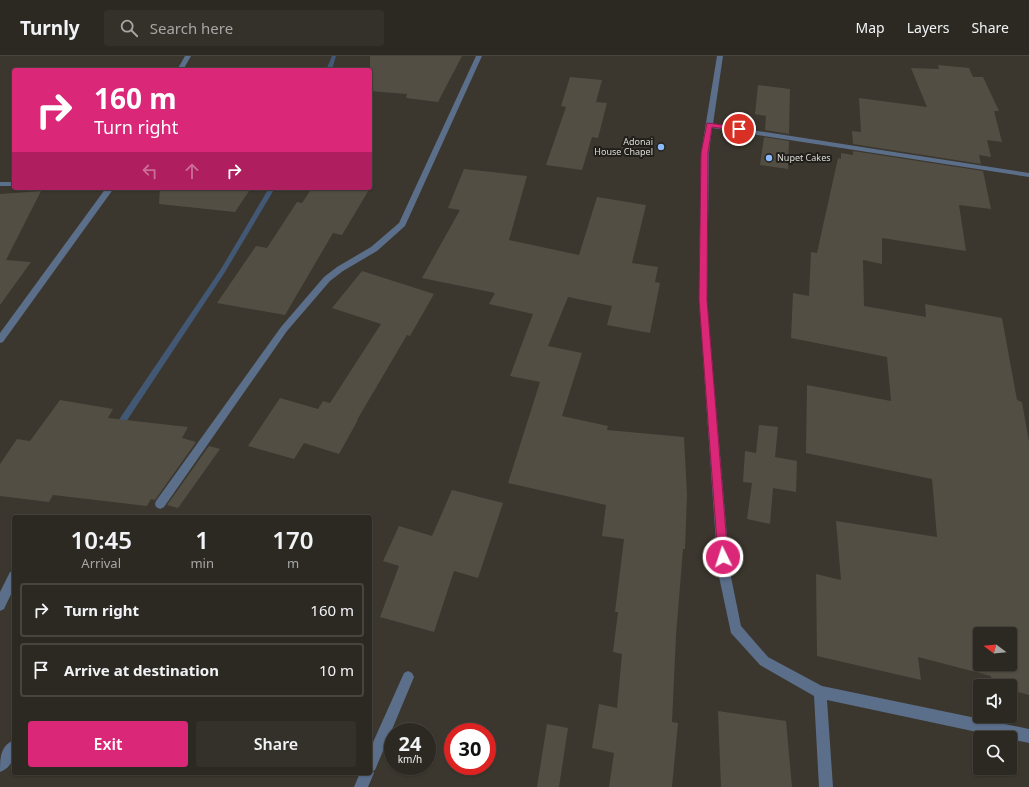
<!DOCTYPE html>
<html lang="en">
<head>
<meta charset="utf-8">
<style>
  :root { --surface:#2c2922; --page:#34312a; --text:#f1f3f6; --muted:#a6a6a5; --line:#484540; --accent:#db2777 }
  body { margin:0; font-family:"Noto Sans",sans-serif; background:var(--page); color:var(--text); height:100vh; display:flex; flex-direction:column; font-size:15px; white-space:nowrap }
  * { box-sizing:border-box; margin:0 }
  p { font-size:13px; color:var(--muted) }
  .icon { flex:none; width:22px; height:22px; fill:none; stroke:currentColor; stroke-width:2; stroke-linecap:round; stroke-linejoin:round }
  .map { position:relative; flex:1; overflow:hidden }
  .panel { position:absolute; left:12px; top:459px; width:360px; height:260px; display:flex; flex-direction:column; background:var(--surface); border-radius:4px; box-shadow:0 1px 3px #0004,0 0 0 1px var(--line) }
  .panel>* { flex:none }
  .top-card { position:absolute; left:12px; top:12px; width:360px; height:122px; border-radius:4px; box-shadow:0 1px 3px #0004,0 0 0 1px var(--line); background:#db2777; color:#fff; overflow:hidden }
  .needle { width:26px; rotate:286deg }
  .tools { position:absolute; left:973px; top:571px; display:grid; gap:8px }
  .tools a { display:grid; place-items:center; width:44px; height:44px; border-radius:4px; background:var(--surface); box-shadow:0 1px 3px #0004,0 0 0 1px var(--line); font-size:20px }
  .speed { position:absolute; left:384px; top:667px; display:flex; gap:8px; font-size:20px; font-weight:700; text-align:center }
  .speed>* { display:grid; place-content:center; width:52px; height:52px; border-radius:50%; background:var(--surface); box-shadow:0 1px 3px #0004,0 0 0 1px var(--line); line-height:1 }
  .speed small { font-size:10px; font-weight:400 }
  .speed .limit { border:6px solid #d22; background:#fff; color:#111 }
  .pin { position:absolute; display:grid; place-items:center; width:34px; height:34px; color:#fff; margin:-17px; border:2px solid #fff; border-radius:50%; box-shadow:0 1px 4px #0007 }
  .me { position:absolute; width:44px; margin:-22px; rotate:356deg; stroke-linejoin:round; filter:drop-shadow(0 0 3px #0008) }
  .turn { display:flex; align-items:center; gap:14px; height:84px; padding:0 16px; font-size:18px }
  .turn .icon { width:52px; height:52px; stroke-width:2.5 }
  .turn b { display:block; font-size:28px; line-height:34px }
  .lanes { display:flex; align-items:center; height:38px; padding:0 16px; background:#0003; justify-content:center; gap:20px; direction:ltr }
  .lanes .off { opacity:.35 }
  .eta { display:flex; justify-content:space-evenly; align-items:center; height:68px; text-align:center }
  .eta b { font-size:24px; font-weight:600; line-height:28px }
  .primary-button { display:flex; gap:8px; margin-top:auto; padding:8px 16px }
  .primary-button a { flex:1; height:46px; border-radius:4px; background:var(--accent); color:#fff; font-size:16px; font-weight:600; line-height:46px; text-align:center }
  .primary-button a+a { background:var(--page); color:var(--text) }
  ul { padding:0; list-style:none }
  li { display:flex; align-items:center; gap:12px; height:54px; margin:0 8px 6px; padding:0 8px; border:2px solid var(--line); border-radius:4px }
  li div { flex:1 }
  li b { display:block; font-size:15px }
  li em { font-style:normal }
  header { display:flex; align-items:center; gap:24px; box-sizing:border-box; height:56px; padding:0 20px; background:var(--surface); border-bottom:1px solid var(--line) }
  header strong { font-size:19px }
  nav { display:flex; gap:22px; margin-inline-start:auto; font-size:14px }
  .search { width:280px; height:36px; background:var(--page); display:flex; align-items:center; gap:10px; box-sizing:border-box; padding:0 14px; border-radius:4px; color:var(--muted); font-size:15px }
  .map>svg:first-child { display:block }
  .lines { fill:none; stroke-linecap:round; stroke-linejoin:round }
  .stream { fill:#435874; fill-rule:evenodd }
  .building { fill:#524e44; fill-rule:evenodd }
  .minor { fill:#5b6e8a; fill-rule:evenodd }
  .route { fill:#db2777; stroke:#8e194d }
  .poi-dot { fill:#8abafc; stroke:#211f1b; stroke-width:1.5 }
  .labels { text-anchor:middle; stroke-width:4; stroke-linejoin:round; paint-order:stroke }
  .far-poi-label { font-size:9px; fill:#dedcd6; stroke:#211f1b; text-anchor:end }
</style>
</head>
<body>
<header>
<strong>Turnly</strong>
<div class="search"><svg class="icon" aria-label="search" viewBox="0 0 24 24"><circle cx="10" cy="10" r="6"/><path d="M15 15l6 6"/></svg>Search here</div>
<nav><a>Map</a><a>Layers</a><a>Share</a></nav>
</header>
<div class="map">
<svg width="1029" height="731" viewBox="0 0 1029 731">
  <rect width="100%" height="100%" fill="#3b372e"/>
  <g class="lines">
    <g class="stream">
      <polygon points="332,0 336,0 332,14 326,14"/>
      <polygon points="269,132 275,132 225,216 120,375 114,375 113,373 114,371 221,213"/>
    </g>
  </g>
  <g class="building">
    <polygon points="370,0 462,0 438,46 406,42 407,38 370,35"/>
    <polygon points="938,9 969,12 973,21 983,21 999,55 994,55 1002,86 987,84 991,101 979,99 981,108 853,88 852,75 861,76 859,42 927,51 911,12 939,13"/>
    <polygon points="570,21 602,24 596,46 607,47 598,82 592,81 582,114 546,109 566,51 561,50"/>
    <polygon points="758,29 790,33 789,78 765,74 766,60 755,58"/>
    <polygon points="764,81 789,85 788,113 760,109"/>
    <path d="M853,95l130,20 8,38 -32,-4 7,46 -84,-13v26l-19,-4 1,46 62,11 -1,-13 77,14 15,82 5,2 7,40v253l-19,-5v-4l-18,-1 -1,-9 -73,-19 3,23 -104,-24 -1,-82 25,6 -5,-59 101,16 -5,-58 -126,-26 1,-68 84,16 -4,-44 -96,-19 2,-45 16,3 2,-44 6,1 21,-95 3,1v-6l12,2zM980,578h30v30h-30z"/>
    <polygon points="464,113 527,120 509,184 579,199 597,141 646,149 632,207 658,211 655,226 660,227 650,277 607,269 612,250 568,241 548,290 582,297 562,360 608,370 607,374 684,381 687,439 685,493 683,493 676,579 672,666 678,667 672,731 609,731 614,697 592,692 599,648 617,652 622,598 613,596 618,556 615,556 624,483 602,480 606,449 508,427 540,326 510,320 533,258 489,248 495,237 422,222 460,154 448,152"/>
    <polygon points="160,132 251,132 235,156 159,148"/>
    <polygon points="312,132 370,132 342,179 333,177 285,259 217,247 256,190 267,192 297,146 302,147"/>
    <polygon points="41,135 6,204 31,206 0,249 0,138"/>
    <polygon points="362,215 434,238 410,280 407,279 357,364 358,364 339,398 304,387 294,403 248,390 280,342 318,353 323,345 330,347 381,268 332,252"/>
    <polygon points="60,344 113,353 108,362 188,371 182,382 196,386 155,444 151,443 147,450 53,439 49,446 0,440 0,408 17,383 30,385"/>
    <polygon points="759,369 778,371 775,401 797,405 796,436 773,432 770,468 747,463 752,427 743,426 745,395 756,397"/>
    <polygon points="209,390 220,393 178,452 167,449"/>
    <polygon points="452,434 503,447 478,522 454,515 434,576 380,561 399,510 383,505 399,470 432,480"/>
    <polygon points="718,655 786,665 792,731 721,731"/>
    <polygon points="547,668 568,672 559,731 537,731"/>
  </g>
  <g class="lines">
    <g class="minor">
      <polygon points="185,0 191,0 183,14 177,14"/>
      <polygon points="476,0 482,0 405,170 377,195 343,215 330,225 287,275 164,451 160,453 156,451 155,448 156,445 281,271 324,221 337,211 371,191 399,167"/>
      <polygon points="717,0 723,0 713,68 1029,117 1029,121 712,72 709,97 707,244 730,516 741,570 768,601 822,630 1029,673 1029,687 827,644 833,731 819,731 814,640 760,609 731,577 718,516 699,244 701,97"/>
      <rect x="0" y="126" width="14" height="4"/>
      <polygon points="106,132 114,132 3,286 0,287 0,277"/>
      <polygon points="14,515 14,532 4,553 0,555 0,536 10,516"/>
      <polygon points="408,615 412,617 414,621 375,714 373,715 374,717 368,731 354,731 360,717 370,717 370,693 404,617"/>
      <path d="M14,684c0,14 1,26 -14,32 0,-14 0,-26 14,-32z"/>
    </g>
  </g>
  <polygon class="route" points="707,67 739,71 742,73 739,75 712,71 708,97 707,244 728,501 726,505 723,506 719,505 718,501 699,244 701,97"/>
  <g class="poi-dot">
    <circle cx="661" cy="91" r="4"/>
    <circle cx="769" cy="102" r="4"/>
  </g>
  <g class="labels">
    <g class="far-poi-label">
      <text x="653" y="89">Adonai<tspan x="653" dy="10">House Chapel</tspan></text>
      <text x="777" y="105" text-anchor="start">Nupet Cakes</text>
    </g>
  </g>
</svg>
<div class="tools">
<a><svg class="needle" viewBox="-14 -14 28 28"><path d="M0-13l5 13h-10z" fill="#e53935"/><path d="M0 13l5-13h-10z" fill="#a6a6a5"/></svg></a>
<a><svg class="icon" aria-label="sound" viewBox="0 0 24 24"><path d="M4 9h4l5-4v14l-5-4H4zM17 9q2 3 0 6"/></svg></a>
<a><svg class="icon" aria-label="search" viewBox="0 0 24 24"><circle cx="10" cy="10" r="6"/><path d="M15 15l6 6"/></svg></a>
</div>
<div class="speed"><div>24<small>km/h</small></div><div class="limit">30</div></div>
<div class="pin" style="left:739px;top:73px;background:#d93025"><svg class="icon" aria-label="arrive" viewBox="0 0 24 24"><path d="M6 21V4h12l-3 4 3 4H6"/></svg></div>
<svg class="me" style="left:723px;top:501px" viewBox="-20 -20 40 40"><circle r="17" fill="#db2777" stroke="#fff" stroke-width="3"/><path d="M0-11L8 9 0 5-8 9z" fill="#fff"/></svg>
<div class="top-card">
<div class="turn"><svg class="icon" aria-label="right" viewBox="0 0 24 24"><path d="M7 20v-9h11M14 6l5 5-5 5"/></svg><div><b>160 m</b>Turn right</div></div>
<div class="lanes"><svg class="icon off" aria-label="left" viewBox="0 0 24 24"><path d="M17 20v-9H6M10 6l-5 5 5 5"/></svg><svg class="icon off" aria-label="ahead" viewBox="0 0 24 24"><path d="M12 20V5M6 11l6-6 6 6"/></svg><svg class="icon" aria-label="right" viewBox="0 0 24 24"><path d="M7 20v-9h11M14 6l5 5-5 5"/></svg></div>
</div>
<section class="panel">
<div class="eta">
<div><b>10:45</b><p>Arrival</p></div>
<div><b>1</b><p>min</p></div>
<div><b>170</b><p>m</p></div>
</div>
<ul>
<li><svg class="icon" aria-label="right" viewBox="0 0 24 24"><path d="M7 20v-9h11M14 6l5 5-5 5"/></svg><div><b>Turn right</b></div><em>160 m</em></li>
<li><svg class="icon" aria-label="arrive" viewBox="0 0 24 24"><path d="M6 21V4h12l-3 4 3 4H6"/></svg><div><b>Arrive at destination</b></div><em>10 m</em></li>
</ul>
<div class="primary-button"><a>Exit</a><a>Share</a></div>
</section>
</div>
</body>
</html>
